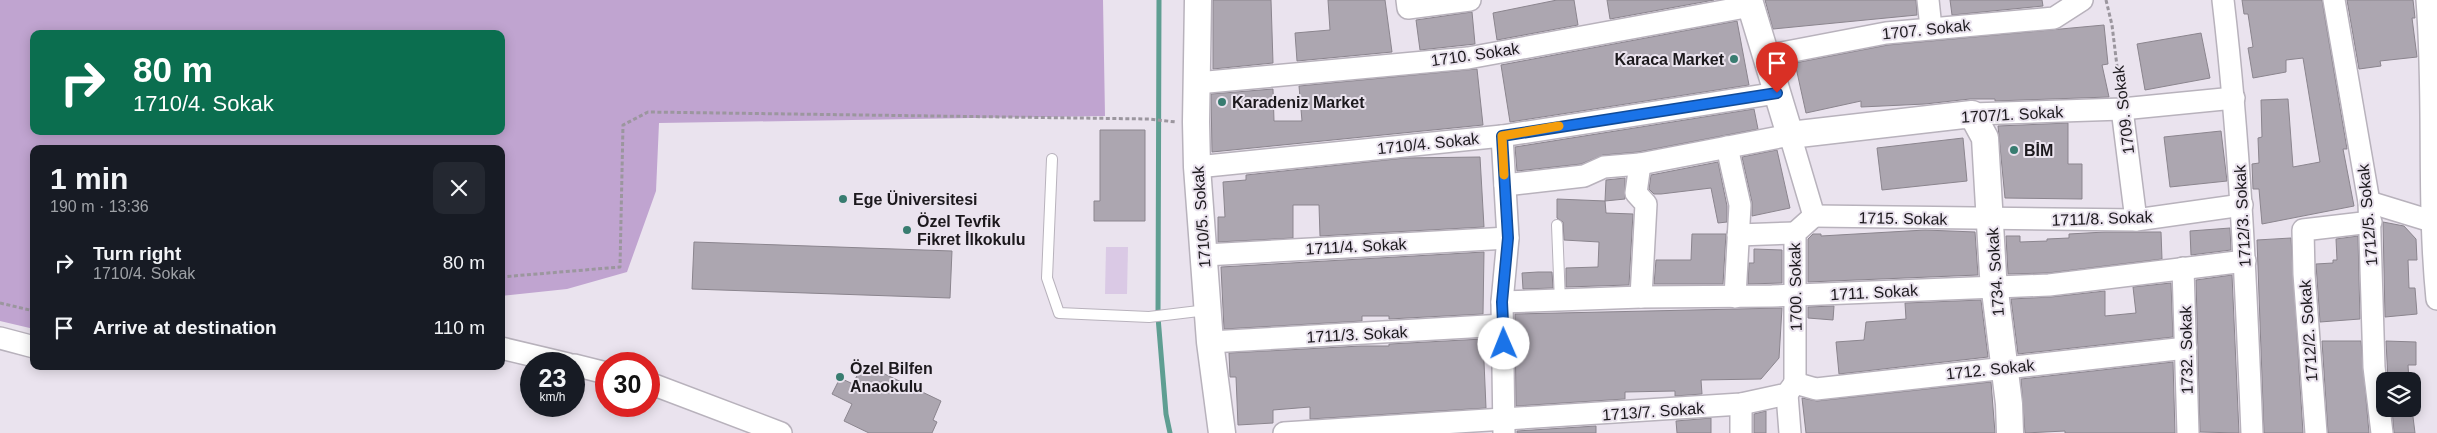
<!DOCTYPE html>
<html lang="en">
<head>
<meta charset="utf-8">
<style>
  :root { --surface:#171b24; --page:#242831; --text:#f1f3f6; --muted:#9ea1a6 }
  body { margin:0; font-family:Arial,sans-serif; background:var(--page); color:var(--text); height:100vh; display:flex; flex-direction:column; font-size:19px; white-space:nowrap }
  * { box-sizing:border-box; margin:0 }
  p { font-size:16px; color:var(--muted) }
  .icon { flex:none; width:28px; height:28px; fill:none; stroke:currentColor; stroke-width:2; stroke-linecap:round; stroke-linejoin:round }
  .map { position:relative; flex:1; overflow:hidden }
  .panel { position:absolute; left:30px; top:145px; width:475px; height:225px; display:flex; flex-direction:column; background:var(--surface); border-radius:10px; box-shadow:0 2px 12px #0003 }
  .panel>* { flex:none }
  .banner { position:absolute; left:30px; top:30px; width:475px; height:105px; border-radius:10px; box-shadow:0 2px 12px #0003; background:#0b6e4f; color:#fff; overflow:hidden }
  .fabs { position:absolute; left:2376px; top:372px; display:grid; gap:10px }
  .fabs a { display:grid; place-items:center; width:45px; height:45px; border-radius:10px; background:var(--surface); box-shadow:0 2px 12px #0003; font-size:25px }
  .speed { position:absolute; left:520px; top:352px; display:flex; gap:10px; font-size:25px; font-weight:700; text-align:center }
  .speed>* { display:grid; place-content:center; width:65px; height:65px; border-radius:50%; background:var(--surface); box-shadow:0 2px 12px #0003; line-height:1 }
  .speed small { font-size:12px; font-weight:400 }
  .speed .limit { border:8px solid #d22; background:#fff; color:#111 }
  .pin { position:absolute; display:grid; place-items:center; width:42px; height:42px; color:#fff; margin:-51px -21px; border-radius:50% 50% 50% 0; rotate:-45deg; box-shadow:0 0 5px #0007 }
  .pin .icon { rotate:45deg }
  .me { position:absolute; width:55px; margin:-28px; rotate:359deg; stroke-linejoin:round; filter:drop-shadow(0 0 4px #0008) }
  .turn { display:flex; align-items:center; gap:18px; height:105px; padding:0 20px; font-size:22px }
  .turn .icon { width:65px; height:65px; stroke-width:2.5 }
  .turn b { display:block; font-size:35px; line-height:42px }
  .round { display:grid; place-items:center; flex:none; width:52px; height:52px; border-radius:10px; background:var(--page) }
  .head { display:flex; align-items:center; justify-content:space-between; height:85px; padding:0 20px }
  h1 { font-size:30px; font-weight:700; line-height:38px }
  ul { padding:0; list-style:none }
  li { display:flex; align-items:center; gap:15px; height:65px; padding:0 20px }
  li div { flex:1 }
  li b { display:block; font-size:19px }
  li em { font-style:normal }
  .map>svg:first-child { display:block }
  .green { fill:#dac9e5 }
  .forest { fill:#c0a4d0; fill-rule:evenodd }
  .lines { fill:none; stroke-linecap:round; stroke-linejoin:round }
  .stream { stroke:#5f9e92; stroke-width:5 }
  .building { fill:#aca6b0; stroke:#8b858e }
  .service-casing { stroke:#b8b2bc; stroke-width:12 }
  .minor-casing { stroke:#b8b2bc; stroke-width:24 }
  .tertiary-casing { stroke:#b8b2bc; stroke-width:29 }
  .path { stroke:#9b969e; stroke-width:3; stroke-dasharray:4 2.5; stroke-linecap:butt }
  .service { stroke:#fff; stroke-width:10 }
  .minor { stroke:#fff; stroke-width:21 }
  .tertiary { stroke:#fff; stroke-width:26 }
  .route-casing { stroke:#114b97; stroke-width:12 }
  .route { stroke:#1a73e8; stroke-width:9 }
  .slow { stroke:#f59e0b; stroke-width:9 }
  .poi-dot { fill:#387c70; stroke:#eae3ee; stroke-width:2 }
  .labels { text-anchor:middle; stroke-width:4; stroke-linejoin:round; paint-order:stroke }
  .street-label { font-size:16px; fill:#1c191d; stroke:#eae3ee }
  .poi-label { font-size:16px; font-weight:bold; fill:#1c191d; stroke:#eae3ee; text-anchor:start }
</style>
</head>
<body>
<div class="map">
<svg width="2437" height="433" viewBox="0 0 2437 433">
  <rect width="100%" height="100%" fill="#eae3ee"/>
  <polygon class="green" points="1106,247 1128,247 1127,294 1105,294"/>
  <path class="forest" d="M0,0h1103l2,116 -446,7 -3,68 -29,81 -60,17 -66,7v-147h-467v180l-34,-8zM34,34h467v97h-467z"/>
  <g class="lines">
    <polyline class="stream" points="1159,0 1158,317 1166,414 1170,433"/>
  </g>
  <g class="building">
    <polygon points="1213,0 1271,0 1273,63 1213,69"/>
    <polygon points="1328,0 1385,0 1392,52 1297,61 1295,33 1330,30"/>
    <polygon points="1557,0 1574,0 1578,25 1497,40 1493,13"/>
    <polygon points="1607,0 1714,0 1610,19"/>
    <polygon points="1765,0 1916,0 1917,15 1773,29"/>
    <polygon points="1950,0 2042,0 2043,6 1952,15"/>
    <polygon points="2242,0 2322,0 2347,149 2343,149 2354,206 2262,224 2259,189 2253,189 2252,164 2259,163 2258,138 2262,137 2261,100 2288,99 2293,167 2320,162 2303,58 2286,60 2286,72 2253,78 2248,48 2253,47 2248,14 2244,14"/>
    <polygon points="2347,0 2413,0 2415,18 2412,18 2417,57 2380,61 2381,66 2359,69"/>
    <polygon points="1472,12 1475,44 1420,50 1416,20"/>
    <polygon points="1737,21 1749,85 1510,122 1501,65"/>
    <polygon points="2104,25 2108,64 2102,65 2109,97 1995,101 1995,99 1970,99 1925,104 1861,107 1861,101 1806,113 1795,63 1888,45"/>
    <polygon points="2201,33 2210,78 2145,90 2137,44"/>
    <polygon points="1477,69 1483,125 1212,152 1211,94 1273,89 1274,121 1302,121 1299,86"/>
    <polygon points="1754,109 1758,129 1638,152 1603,155 1581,164 1517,171 1515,147"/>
    <polygon points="2068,123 2068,164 2082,164 2082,199 2005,198 1998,126"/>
    <polygon points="1100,130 1145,130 1145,221 1094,221 1094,201 1100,201"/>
    <polygon points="2221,131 2227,181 2170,187 2164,137"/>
    <polygon points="1963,138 1967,181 1882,190 1877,148"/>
    <polygon points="1777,150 1790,208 1752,216 1752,202 1742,157"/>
    <polygon points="1480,157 1484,227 1320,236 1319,205 1293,205 1293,238 1218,242 1218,217 1225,217 1223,182 1246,180 1246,175 1405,158"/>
    <polygon points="1718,162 1727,206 1727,222 1718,223 1711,188 1661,194 1654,194 1649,189 1651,175"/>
    <polygon points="1625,178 1625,199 1605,201 1606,213 1633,214 1629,285 1566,287 1566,268 1598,267 1599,242 1564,240 1563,222 1557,218 1557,199 1605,201 1606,180"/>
    <polygon points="2383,222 2404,226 2416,239 2417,260 2408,260 2409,288 2415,288 2417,314 2385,317"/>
    <polygon points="2230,228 2231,250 2191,255 2190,231"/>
    <polygon points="1925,230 1975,232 1978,275 1808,282 1808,239 1813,234 1821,234 1821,236"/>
    <polygon points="2105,232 2161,232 2162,259 2048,273 2008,274 2006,236 2020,236 2020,242 2047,241 2047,239 2069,238 2069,234"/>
    <polygon points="1692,234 1726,234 1723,284 1654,284 1656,260 1691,260"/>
    <polygon points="2358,236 2360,319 2320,322 2316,264 2333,263 2333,260 2337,260 2336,239"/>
    <polygon points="2291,238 2303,433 2264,433 2257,240"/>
    <polygon points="694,242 952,251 950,298 692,289"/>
    <polygon points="1754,249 1782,250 1782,283 1748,284 1749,263 1754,263"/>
    <polygon points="1484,252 1483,314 1389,319 1389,316 1362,316 1362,321 1224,329 1221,267"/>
    <polygon points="1538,272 1552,272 1553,288 1523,289 1522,273"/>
    <polygon points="2232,275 2239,433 2200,432 2196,280"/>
    <polygon points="2171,283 2173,337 2018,354 2011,299 2051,297 2105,291 2105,316 2136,313 2133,287"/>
    <polygon points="1981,300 1988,357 1839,374 1836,342 1864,340 1866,322 1906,319 1905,303"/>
    <polygon points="1834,306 1833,320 1808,318 1808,307"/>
    <polygon points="1782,308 1779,358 1761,379 1701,380 1702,394 1675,396 1675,391 1625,392 1625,399 1516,406 1515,314"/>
    <polygon points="1483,339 1486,408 1310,419 1310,407 1273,410 1273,423 1238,425 1236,377 1230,377 1229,353 1361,346 1389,346 1389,344"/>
    <polygon points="2322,341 2361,341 2369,433 2328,433"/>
    <polygon points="2386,341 2416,342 2416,365 2408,365 2409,381 2388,381"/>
    <polygon points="2173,362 2175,433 2065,433 2065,431 2025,433 2021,379"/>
    <polygon points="868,366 941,401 933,420 937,422 932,433 869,433 844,421 852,404 832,394 840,378 853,384 861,367 866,370"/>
    <polygon points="1991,382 1995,433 1806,433 1802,398 1817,401"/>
    <polygon points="2392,409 2412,409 2415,433 2394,433"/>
    <polygon points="1766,411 1766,433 1754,433 1754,414"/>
    <polygon points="1711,418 1711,433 1677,433 1676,421"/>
    <polygon points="1596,426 1596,433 1517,433 1517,431"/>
  </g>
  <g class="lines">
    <g class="service-casing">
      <g id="service">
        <polyline points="1052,159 1047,278 1059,313 1149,317 1207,310"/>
        <polyline points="1557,225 1560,302"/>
      </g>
    </g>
    <g class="minor-casing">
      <g id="minor">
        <polyline points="1407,0 1408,8 1470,0"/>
        <polyline points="1928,0 1931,28"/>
        <path d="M2223,0c17,144 23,288 29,433"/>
        <polyline points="2334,0 2369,202 2374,367 2382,433"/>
        <path d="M2427,0c8,100 0,200 10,299"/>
        <polyline points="1766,56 1886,33 2054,18 2082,0"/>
        <polyline points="1197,83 1468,58 1751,6"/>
        <polyline points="2122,109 2136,220"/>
        <polyline points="1972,114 2122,109 2234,98"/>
        <polyline points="1502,136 1508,238 1502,302 1504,433"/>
        <polyline points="1727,147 1740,205 1735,297"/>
        <polyline points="1640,164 1636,193 1646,204 1641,297"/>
        <polyline points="1197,167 1502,136 1777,93"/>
        <polyline points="1505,185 1584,176 1604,167 1640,164 1790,135 1814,216 1795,233 1795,383"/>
        <polyline points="2369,202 2431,221 2437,219"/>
        <polyline points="1814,216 2136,220 2242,205"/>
        <polyline points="1738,235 1795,233"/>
        <polyline points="1205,255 1508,238"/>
        <polyline points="2183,268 2188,433"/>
        <polyline points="1502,302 1641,297 1772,296 2049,285 2245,261"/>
        <polyline points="0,338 34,347"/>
        <polyline points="1210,342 1504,325"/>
        <polyline points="501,348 568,364"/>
        <polyline points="574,365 606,373"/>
        <polyline points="649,383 781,433"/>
        <polyline points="1795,383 1816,389 2186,348"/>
        <polyline points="1787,394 1790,433"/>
        <polyline points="1284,433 1741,404 1787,394 1795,383"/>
        <polyline points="1741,433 1741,404"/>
        <polyline points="2316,433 2304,274 2303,230 2371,222"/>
      </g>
    </g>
    <g class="tertiary-casing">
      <g id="tertiary">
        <polyline points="1198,0 1196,122 1197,167 1210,342 1222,433"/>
        <polyline points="1749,0 1790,135 1972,114 1985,138 1993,275 2009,404 2010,433"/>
      </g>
    </g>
    <g class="path">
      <polyline points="2106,0 2112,25 2120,91"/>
      <polyline points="501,277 620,267 623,125 648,112 1149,119 1176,122"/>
      <polyline points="0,303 34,311"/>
    </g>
    <use href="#service" class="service"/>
    <use href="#minor" class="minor"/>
    <use href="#tertiary" class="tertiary"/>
  </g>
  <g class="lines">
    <g class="route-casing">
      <polyline id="route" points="1504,344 1502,302 1508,238 1502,136 1777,93"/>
    </g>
    <use href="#route" class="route"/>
    <polyline class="slow" points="1504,175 1502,136 1559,126"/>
  </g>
  <g class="poi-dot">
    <circle cx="1734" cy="59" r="5"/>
    <circle cx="1222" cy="102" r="5"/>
    <circle cx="2014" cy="150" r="5"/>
    <circle cx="843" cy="199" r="5"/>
    <circle cx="907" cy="230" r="5"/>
    <circle cx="840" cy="377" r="5"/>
  </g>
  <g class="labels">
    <g class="street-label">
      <text transform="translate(1926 29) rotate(-6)" y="6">1707. Sokak</text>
      <text transform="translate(1475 54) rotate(-8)" y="6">1710. Sokak</text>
      <text transform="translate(2123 110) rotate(-97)" y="6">1709. Sokak</text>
      <text transform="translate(2012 114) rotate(-3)" y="6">1707/1. Sokak</text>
      <text transform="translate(1428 143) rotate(-6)" y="6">1710/4. Sokak</text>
      <text transform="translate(2367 215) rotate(-95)" y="6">1712/5. Sokak</text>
      <text transform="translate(2242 216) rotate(-93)" y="6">1712/3. Sokak</text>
      <text transform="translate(1201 217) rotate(-94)" y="6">1710/5. Sokak</text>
      <text transform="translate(1903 218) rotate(1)" y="6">1715. Sokak</text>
      <text transform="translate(2102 218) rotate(-2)" y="6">1711/8. Sokak</text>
      <text transform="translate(1356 246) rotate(-3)" y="6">1711/4. Sokak</text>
      <text transform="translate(1995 272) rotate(-94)" y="6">1734. Sokak</text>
      <text transform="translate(1795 287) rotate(-91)" y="6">1700. Sokak</text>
      <text transform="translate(1874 292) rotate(-3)" y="6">1711. Sokak</text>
      <text transform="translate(2308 331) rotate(-94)" y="6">1712/2. Sokak</text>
      <text transform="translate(1357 334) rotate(-3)" y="6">1711/3. Sokak</text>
      <text transform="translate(2186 350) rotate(-91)" y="6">1732. Sokak</text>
      <text transform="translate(1990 369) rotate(-6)" y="6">1712. Sokak</text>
      <text transform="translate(1653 411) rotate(-4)" y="6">1713/7. Sokak</text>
    </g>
    <g class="poi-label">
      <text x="1724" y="65" text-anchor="end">Karaca Market</text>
      <text x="1232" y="108">Karadeniz Market</text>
      <text x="2024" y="156">BİM</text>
      <text x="853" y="205">Ege Üniversitesi</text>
      <text x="917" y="227">Özel Tevfik<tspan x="917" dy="18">Fikret İlkokulu</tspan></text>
      <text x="850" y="374">Özel Bilfen<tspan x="850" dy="18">Anaokulu</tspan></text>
    </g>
  </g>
</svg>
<div class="fabs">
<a><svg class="icon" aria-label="layers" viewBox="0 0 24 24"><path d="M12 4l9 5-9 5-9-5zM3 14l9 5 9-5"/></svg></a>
</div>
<div class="speed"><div>23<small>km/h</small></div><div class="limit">30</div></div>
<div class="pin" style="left:1777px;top:93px;background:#d93025"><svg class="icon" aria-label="arrive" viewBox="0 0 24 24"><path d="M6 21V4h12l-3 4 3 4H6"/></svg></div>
<svg class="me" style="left:1504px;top:344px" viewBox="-20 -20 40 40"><circle r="19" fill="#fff"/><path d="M0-13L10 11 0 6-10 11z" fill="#1a73e8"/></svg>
<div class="banner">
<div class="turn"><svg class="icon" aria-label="right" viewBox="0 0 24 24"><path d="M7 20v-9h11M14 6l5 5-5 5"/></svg><div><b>80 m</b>1710/4. Sokak</div></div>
</div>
<section class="panel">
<div class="head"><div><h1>1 min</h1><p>190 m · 13:36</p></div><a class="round"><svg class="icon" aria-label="close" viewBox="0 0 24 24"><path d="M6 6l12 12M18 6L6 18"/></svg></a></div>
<ul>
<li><svg class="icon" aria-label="right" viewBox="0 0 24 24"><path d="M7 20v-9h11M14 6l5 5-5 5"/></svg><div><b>Turn right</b><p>1710/4. Sokak</p></div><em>80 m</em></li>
<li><svg class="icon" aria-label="arrive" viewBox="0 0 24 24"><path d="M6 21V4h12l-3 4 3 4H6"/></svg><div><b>Arrive at destination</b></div><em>110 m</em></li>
</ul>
</section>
</div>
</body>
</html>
